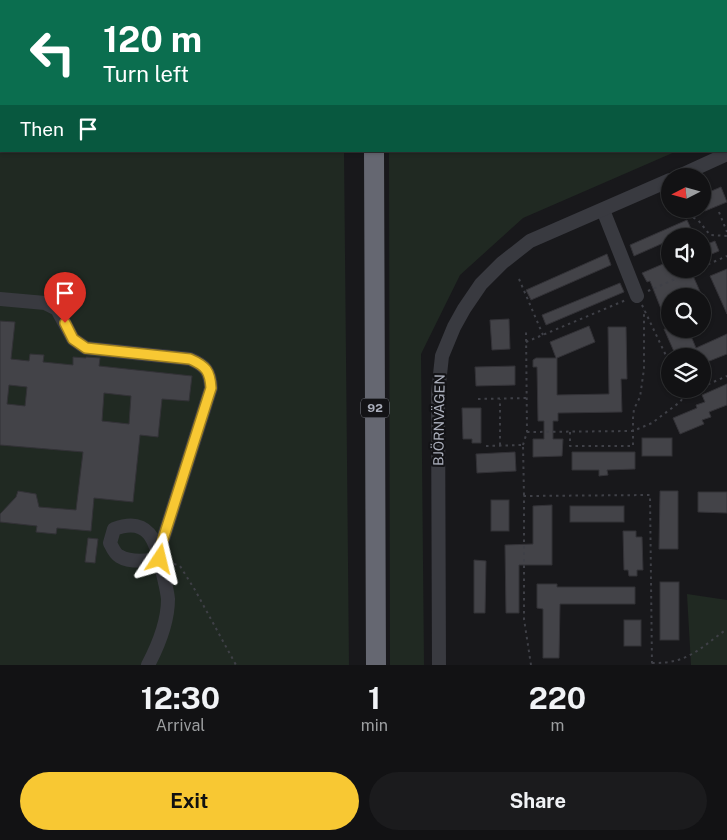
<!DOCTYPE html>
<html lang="en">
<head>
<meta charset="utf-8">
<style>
  :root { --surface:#121214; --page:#1b1b1d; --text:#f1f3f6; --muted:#9c9ea0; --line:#313234; --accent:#f8c833 }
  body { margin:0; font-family:"Public Sans",sans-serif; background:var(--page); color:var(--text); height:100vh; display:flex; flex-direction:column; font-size:19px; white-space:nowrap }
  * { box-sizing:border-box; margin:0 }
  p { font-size:16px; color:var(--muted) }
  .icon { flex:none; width:28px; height:28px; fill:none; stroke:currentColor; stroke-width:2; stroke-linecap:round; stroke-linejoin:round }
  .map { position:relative; height:665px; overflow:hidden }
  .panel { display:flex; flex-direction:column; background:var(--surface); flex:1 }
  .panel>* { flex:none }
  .top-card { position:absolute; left:0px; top:0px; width:728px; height:152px; box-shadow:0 1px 4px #0004,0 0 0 1px var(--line); background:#0b6e4f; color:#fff; overflow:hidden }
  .needle { width:32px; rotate:264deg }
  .controls { position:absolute; left:661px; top:168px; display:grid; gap:10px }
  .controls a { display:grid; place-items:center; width:50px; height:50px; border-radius:50%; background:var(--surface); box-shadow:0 1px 4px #0004,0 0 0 1px var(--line); font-size:25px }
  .pin { position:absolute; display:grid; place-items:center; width:42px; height:42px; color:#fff; margin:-51px -21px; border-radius:50% 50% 50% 0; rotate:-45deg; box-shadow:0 0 5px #0007 }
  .pin .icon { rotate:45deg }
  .me { position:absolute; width:55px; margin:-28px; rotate:10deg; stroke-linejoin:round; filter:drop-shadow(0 0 4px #0008) }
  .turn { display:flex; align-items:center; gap:18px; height:105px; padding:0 20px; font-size:22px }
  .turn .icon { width:65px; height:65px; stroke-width:2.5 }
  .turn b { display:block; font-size:35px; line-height:42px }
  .then { display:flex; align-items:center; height:48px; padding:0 20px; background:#0003; gap:10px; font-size:19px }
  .eta { display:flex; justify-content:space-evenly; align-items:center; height:85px; text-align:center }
  .eta b { font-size:30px; font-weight:700; line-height:35px }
  .action { display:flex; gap:10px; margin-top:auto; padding:10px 20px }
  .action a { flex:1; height:58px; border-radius:30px; background:var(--accent); color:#111; font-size:20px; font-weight:700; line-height:58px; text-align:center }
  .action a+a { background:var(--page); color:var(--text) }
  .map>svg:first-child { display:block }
  .green { fill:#202922 }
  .building { fill:#434348; stroke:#333237; fill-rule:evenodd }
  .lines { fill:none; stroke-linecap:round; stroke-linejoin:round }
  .path { stroke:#3f4047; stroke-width:2; stroke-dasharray:2.5 4; stroke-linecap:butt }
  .minor { stroke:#393a40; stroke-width:14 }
  .highway { stroke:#656771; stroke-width:20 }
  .route-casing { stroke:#a18221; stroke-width:12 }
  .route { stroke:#f8c833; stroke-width:9 }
  .labels { text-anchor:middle; stroke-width:4.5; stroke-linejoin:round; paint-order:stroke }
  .shield { fill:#131316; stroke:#7d808a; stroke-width:1 }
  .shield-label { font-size:12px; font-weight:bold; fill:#aaaebb }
  .street-label { font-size:14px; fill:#aaaebb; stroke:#131316 }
</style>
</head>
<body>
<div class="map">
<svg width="727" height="665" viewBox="0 0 727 665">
  <rect width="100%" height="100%" fill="#18181b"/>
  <g class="green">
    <polygon points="0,0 340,0 340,1 1,1 1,151 344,151 349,665 0,665"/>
    <polygon points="388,0 727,0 727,127 726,1"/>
    <polygon points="389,151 677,151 523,218 460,275 421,354 424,665 390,665"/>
    <polygon points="687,594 727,600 727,665 691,665"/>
  </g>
  <g class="building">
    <polygon points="721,187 727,202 705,211 702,204 702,195"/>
    <polygon points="687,220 692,231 679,236 670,236 670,240 634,256 630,245"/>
    <polygon points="715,241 719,251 702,258 702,246"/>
    <polygon points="607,254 611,265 531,300 526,290"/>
    <polygon points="670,261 670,269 690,269 702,296 670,296 670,329 688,329 696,348 727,334 727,354 702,364 702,356 676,356 664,329 669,329 650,281 647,282 642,273"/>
    <polygon points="727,269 727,314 710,276"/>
    <polygon points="620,283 624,292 546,325 542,315"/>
    <polygon points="509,319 510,349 492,350 490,320"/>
    <path d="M0,321l15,1 -4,37 18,2 1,-7 14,1 -1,7 30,3v-8l13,1v-1l14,1 -1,8 93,10 -3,25 -27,-2 -4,38 -18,-2 -7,67 -39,-4 -3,33 -34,-3 -1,6 -20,-2 1,-6 -37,-4v-8l16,-17 2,-6 18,3 3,13 37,3 7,-58 -83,-7zM9,385l18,2 -2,19 -18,-2zM104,393l27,3 -2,28 -27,-3z"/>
    <polygon points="589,326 595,342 557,358 557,395 609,394 608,327 626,327 627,379 621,379 622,412 558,413 558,421 553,421 553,439 563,439 562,456 533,457 533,439 544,439 544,421 538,421 537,367 533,367 533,360 536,358 556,358 550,342"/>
    <polygon points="515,366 515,385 476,386 475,367"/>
    <polygon points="727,384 727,405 709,412 711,417 702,420 704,424 680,434 673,418 697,408 696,405 705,402 702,395"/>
    <polygon points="462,408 481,408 481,443 472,443 472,439 463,439"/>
    <rect x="642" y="438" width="30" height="18"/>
    <polygon points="515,452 516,471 477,473 476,454"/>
    <polygon points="572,452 635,452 635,469 607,470 608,475 599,476 599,470 572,470"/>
    <polygon points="660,491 678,491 678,549 659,549"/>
    <polygon points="698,492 727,492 727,513 698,512"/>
    <rect x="491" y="500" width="18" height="31"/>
    <polygon points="552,505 552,565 519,565 519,613 506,613 505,545 533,544 533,506"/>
    <rect x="570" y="506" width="54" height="16"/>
    <polygon points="623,531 636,531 636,537 642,537 643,570 637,570 637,576 629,576 628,570 624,570"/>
    <polygon points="88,538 98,539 95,563 85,562"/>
    <polygon points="474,560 486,561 485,613 474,613"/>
    <rect x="660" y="582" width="19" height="58"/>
    <polygon points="537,584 557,584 557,587 635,587 635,604 560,604 559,658 543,658 543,609 537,608"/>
    <rect x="624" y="620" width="17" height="26"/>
  </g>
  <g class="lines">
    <g class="path">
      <polyline points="684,209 688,215 698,220 710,235 727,236"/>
      <polyline points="719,212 727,232"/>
      <polyline points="702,267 727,256"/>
      <polyline points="519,279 543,335"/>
      <polyline points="648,291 698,269"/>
      <polyline points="642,305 670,364"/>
      <polyline points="526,342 626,300"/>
      <polyline points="702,387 727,376"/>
      <polyline points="685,395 699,389"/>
      <polyline points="478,399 526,398"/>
      <polyline points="527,432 633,431 652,423 680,402 685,395 682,389"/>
      <polyline points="570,432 570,446 633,446 633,418 634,409 640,397 644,369 644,310"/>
      <polyline points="500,445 500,399"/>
      <polyline points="523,445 527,432 526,329"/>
      <polyline points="486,446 523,445 524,496"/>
      <polyline points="174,564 180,566 195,590 236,665"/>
      <path d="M652,663c36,1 48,-15 75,-34"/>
      <polyline points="531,665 524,619 524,496 650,495 652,665"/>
    </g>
    <g class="minor">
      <polyline points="726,67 727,67"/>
      <polyline points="679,176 727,154"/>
      <polyline points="603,210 637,296"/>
      <path d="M0,299l45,4 12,6 16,30 13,9 104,11c15,6 20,12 21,29l-52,164"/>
      <path d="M148,665c10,-19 20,-43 20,-66 -1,-10 -4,-20 -6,-30 -6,-28 -13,-53 -48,-40l-4,14c2,4 5,11 9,13 11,7 29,5 41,3"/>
      <polyline points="439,665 438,393 442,356 454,327 464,309 481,284 502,263 530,241 670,180"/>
    </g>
    <g class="highway">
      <polyline points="362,0 362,1"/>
      <polyline points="374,151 376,665"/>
    </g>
  </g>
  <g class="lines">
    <g class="route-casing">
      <path id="route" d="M65,323l8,16 13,9 104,11c16,7 20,12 21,29l-52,164 1,7"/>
    </g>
    <use href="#route" class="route"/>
  </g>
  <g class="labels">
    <rect class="shield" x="361" y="398.5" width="28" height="19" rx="4"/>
    <g class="shield-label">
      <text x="375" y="412">92</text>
    </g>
    <g class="street-label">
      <text transform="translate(439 420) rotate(-89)" y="5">BJÖRNVÄGEN</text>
    </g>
  </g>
</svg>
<div class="controls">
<a><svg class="needle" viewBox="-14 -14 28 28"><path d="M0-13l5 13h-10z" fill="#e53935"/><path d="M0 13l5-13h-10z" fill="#9c9ea0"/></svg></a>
<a><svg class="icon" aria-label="sound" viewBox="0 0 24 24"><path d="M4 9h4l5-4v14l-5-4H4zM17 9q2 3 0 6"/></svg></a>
<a><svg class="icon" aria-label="search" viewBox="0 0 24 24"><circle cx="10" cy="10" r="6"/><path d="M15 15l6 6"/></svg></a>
<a><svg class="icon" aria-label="layers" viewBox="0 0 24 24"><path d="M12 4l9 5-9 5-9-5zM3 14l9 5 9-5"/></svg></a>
</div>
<div class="pin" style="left:65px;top:323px;background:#d93025"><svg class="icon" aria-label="arrive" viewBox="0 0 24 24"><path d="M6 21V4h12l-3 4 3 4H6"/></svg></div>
<svg class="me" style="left:160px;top:559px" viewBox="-20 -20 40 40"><path d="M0-17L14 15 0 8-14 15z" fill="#f8c833" stroke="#fff" stroke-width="4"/></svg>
<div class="top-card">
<div class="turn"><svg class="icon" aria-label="left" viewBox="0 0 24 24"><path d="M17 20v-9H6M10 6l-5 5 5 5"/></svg><div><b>120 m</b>Turn left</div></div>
<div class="then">Then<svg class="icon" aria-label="arrive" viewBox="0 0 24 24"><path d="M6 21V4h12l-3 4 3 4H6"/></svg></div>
</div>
</div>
<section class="panel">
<div class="eta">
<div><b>12:30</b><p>Arrival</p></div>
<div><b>1</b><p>min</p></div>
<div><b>220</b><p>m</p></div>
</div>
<div class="action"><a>Exit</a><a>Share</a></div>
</section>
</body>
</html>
